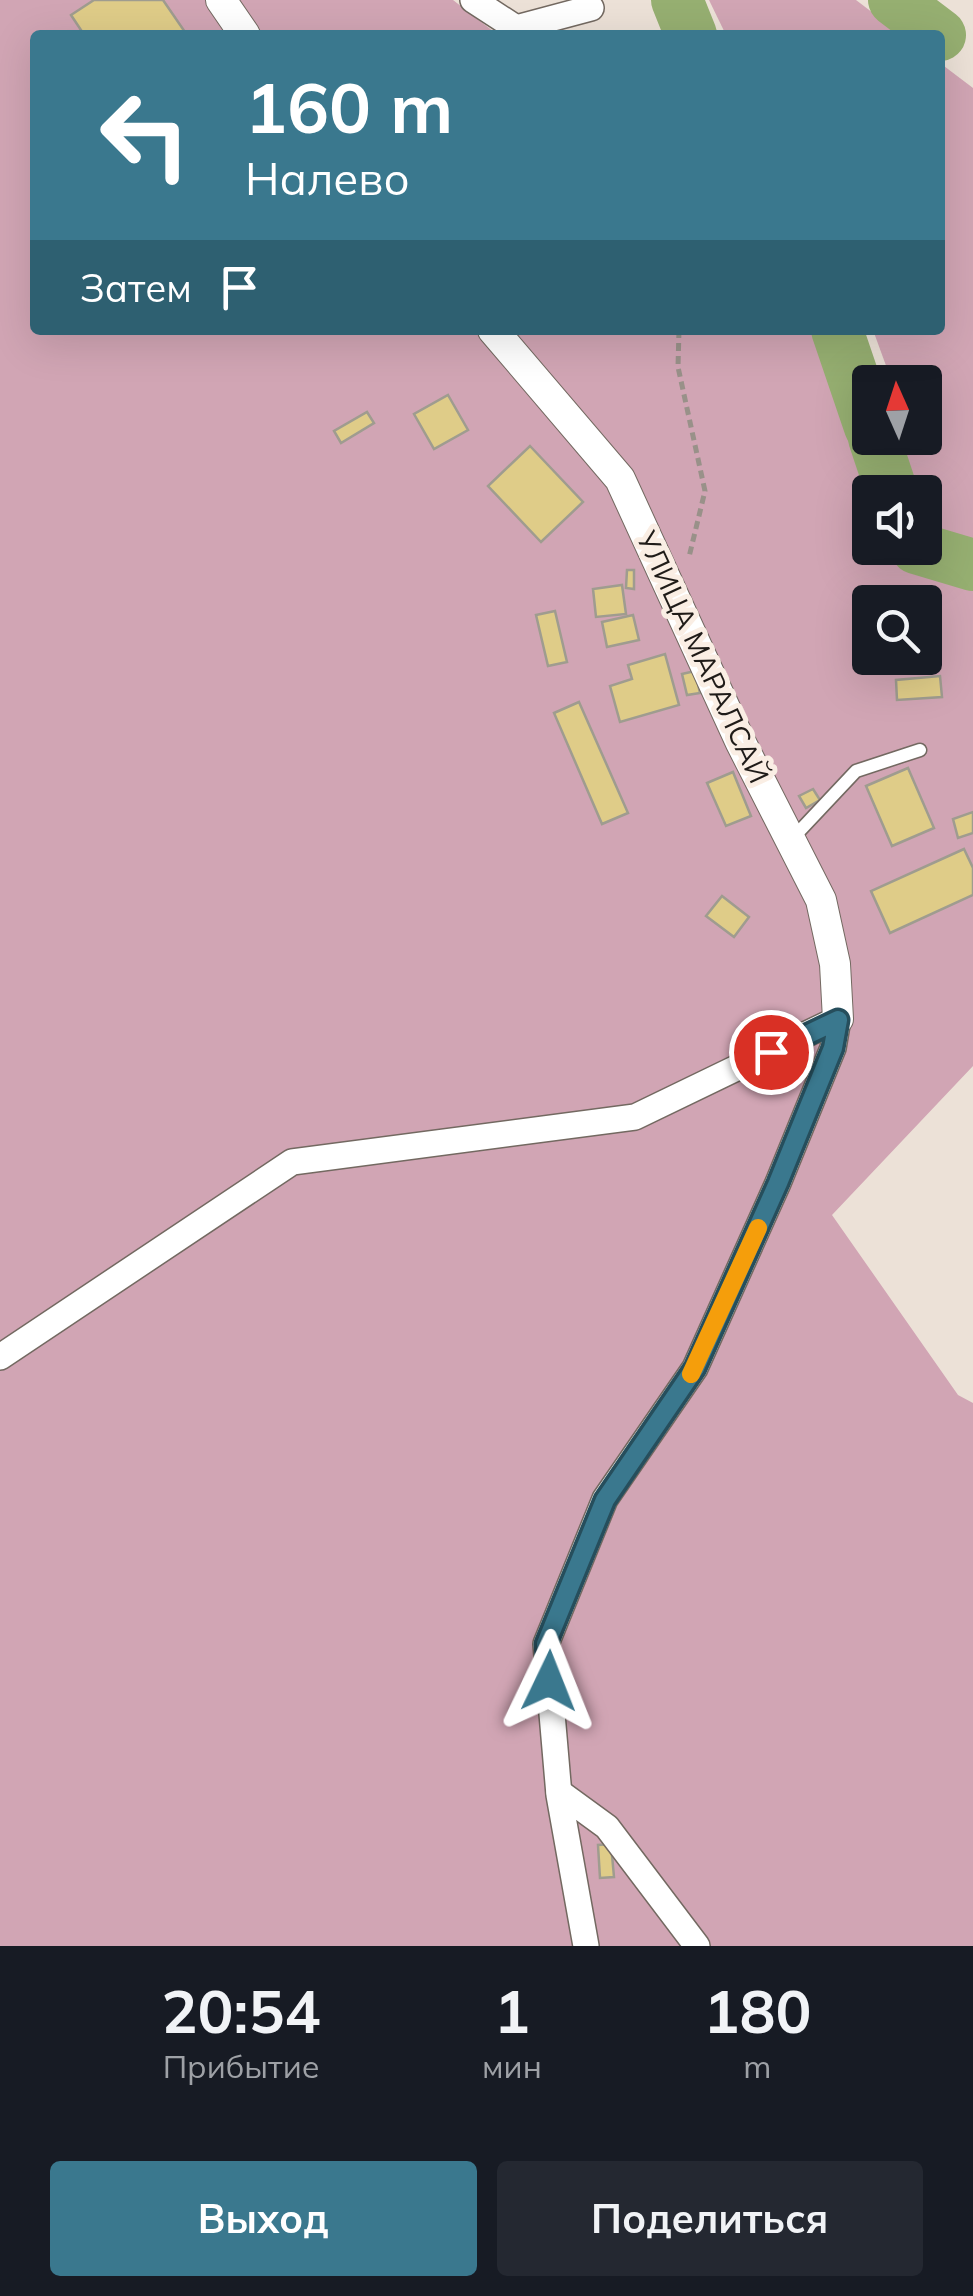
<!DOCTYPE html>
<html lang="ru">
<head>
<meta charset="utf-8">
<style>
  :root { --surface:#171b24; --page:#242831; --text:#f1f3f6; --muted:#9ea1a6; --accent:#3a788e }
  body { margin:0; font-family:Mulish,sans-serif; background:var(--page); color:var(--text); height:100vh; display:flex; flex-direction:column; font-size:38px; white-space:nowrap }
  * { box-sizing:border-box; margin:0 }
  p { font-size:32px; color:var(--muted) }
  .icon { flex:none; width:55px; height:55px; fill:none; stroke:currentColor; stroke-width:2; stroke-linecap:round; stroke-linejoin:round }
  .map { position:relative; height:1946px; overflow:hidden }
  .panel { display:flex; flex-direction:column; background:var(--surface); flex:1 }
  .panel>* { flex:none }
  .hud { position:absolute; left:30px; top:30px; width:915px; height:305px; border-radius:10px; box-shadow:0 10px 40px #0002; background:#3a788e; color:#fff; overflow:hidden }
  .needle { width:65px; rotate:357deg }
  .buttons { position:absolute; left:852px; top:365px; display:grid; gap:20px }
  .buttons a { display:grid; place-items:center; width:90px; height:90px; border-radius:10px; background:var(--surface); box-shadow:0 10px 40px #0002; font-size:50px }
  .pin { position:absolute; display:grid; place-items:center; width:85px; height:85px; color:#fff; margin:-42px; border:5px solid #fff; border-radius:50%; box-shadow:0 2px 10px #0007 }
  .me { position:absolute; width:110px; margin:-55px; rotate:2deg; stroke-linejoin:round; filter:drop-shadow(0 0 8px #0008) }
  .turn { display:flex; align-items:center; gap:35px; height:210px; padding:0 50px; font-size:45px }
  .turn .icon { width:130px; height:130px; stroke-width:2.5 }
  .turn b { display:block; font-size:70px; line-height:85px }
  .then { display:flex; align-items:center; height:95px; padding:0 50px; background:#0003; gap:20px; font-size:38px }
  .eta { display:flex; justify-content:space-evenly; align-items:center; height:170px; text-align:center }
  .eta b { font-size:60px; font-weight:700; line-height:70px }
  .action { display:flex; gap:20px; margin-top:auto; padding:20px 50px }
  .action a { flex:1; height:115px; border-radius:10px; background:var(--accent); color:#fff; font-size:40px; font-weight:700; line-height:115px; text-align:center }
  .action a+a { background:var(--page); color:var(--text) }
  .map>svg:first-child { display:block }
  .green { fill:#d1a5b4; fill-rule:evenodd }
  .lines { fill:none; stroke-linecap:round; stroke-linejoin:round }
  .river { stroke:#96af71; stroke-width:52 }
  .building { fill:#dfcc88; stroke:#9f9c8f; stroke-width:2.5 }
  .service-casing { stroke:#736961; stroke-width:15 }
  .minor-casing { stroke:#736961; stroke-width:28 }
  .tertiary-casing { stroke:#736961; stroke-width:32 }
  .path { stroke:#999189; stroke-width:5; stroke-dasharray:8 5; stroke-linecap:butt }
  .service { stroke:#fff; stroke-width:12 }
  .minor { stroke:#fff; stroke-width:25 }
  .tertiary { stroke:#fff; stroke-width:30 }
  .route-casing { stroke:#264e5c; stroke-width:25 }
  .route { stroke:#3a788e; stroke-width:18 }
  .slow { stroke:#f59e0b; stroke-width:18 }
  .labels { text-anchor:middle; stroke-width:10; stroke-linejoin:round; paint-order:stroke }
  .street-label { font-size:28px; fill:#1f1b18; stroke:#faeee4 }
</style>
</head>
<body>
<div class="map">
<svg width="973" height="1946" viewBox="0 0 973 1946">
  <rect width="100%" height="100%" fill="#ece1d7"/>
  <g class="green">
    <path d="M0,0h453l45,35h-463v295h810l44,52h-19v56h55v-56h-33l-19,-52h67v-267l33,25v978l-141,149 126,180 15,8v543h-973zM870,492h55v56h-55zM870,602h55v56h-55z"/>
    <polygon points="709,0 856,0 902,35 726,35"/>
  </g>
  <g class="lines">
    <g class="river">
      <polyline points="677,0 691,35"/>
      <polyline points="894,0 940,35"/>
      <polyline points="837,330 870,427"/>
      <polyline points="874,438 892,492"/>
      <polyline points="916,548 973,565"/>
    </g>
  </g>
  <g class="building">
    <polygon points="94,0 163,0 185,32 72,35 81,30 71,15"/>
    <polygon points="448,395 468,430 434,449 414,414"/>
    <polygon points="367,412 374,423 341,443 334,431"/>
    <polygon points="530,446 583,502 541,542 488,486"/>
    <polygon points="627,570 634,570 634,589 626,588"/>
    <polygon points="622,585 626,614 596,617 593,589"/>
    <polygon points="555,611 567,662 548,666 536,615"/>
    <polygon points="633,615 639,640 607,647 602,622"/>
    <polygon points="665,654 679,705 620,722 610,686 632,679 628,665"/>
    <polygon points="695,671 700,693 687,695 682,674"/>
    <polygon points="940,676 942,697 897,700 896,680"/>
    <polygon points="579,702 628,813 602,824 554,713"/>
    <polygon points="908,768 934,828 892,846 866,786"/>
    <polygon points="733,772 751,816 726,826 707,783"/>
    <polygon points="813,789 820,800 806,808 799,796"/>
    <polygon points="973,812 973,833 958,838 953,819"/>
    <polygon points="964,849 973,868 973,895 890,933 871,891"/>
    <polygon points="722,896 749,917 734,937 706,916"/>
    <polygon points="611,1844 614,1877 600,1878 598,1845"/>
  </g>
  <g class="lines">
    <g class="service-casing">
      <polyline id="service" points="792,839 856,771 920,750"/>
    </g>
    <g class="minor-casing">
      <g id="minor">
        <polyline points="473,0 516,28 591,8"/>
        <polyline points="0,1357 292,1162 635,1117 838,1019"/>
        <polyline points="559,1792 607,1827 697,1946"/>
        <polyline points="586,1946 559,1795 546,1644 605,1499 695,1368 778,1183 833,1048 838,1019"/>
      </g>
    </g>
    <g class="tertiary-casing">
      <g id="tertiary">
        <polyline points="221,0 245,35"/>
        <polyline points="493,330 620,479 741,743 821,900 835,964 838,1019"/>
      </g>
    </g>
    <polyline class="path" points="679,330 678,367 705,491 689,557"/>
    <use href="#service" class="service"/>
    <use href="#minor" class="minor"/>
    <use href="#tertiary" class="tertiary"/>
  </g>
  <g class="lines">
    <g class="route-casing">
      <polyline id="route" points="549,1681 546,1644 605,1500 695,1368 778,1183 833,1048 838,1020 771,1052"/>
    </g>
    <use href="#route" class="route"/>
    <polyline class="slow" points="691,1374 758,1228"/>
  </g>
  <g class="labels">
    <g class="street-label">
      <text transform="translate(703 657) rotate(65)" y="10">УЛИЦА МАРАЛСАЙ</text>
    </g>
  </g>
</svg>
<div class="buttons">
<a><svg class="needle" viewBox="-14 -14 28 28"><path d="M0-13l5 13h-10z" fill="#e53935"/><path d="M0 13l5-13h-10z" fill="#9ea1a6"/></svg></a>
<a><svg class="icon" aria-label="sound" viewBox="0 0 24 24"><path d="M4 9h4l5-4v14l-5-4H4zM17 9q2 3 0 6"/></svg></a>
<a><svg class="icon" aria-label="search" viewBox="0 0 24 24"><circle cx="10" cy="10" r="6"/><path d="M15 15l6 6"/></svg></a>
</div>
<div class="pin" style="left:771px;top:1052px;background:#d93025"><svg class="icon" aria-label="arrive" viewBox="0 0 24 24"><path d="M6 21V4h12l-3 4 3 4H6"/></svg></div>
<svg class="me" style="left:549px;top:1681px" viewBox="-20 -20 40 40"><path d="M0-17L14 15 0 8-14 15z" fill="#3a788e" stroke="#fff" stroke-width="4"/></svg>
<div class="hud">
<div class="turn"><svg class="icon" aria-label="left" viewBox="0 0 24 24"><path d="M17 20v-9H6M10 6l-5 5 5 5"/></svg><div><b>160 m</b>Налево</div></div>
<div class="then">Затем<svg class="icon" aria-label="arrive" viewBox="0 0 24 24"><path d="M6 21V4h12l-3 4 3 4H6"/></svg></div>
</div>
</div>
<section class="panel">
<div class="eta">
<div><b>20:54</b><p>Прибытие</p></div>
<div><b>1</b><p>мин</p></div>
<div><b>180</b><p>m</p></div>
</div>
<div class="action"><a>Выход</a><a>Поделиться</a></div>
</section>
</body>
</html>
